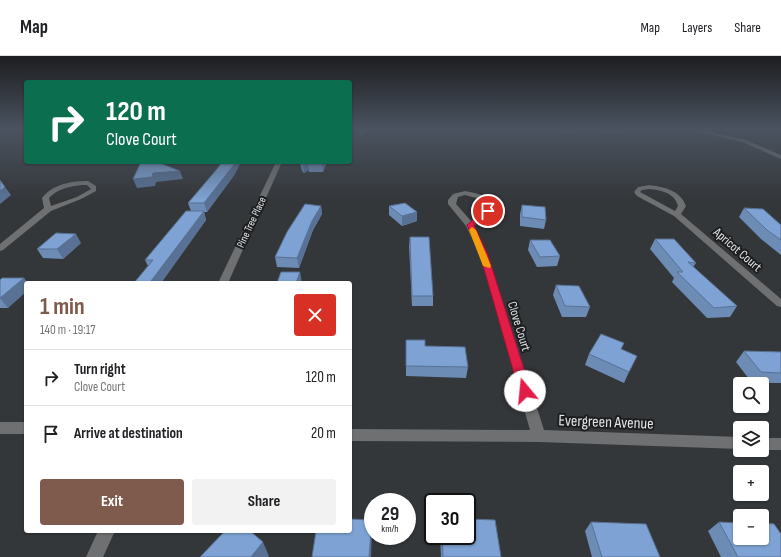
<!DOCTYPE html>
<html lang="en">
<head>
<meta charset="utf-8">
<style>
  :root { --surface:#fff; --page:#f2f2f2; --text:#202124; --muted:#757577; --line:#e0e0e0; --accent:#7e5b4c }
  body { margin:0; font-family:"Sofia Sans Condensed",sans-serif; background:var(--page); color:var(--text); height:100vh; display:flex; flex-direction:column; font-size:15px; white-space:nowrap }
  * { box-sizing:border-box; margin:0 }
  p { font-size:13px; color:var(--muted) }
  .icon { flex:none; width:22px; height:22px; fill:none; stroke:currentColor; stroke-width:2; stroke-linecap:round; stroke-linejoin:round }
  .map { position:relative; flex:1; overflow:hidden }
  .sheet { position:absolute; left:24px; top:225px; width:328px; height:252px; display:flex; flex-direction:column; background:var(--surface); border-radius:4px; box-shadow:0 1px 3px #0004 }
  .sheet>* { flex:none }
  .banner { position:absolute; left:24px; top:24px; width:328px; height:84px; border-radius:4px; box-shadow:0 1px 3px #0004; background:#0b6e4f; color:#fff; overflow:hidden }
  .fabs { position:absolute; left:733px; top:321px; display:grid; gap:8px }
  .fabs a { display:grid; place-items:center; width:36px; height:36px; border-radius:4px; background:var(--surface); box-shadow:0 1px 3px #0004; font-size:20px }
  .speed { position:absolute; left:364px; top:437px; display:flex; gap:8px; font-size:20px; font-weight:700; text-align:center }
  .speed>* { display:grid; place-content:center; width:52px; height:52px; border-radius:50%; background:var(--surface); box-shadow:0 1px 3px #0004; line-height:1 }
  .speed small { font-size:10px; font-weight:400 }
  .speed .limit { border:2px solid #111; border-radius:6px; background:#fff; color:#111 }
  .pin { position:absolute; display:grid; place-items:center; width:34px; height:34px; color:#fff; margin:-17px; border:2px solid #fff; border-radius:50%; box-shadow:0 1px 4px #0007 }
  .me { position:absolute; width:44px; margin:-22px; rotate:343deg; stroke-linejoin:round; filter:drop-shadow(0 0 3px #0008) }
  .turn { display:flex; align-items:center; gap:14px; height:84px; padding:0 16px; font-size:18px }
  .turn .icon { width:52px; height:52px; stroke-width:2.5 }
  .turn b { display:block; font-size:28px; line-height:34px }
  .round { display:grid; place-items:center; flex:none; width:42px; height:42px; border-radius:4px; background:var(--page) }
  .head { display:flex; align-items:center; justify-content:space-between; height:68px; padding:0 16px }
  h1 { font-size:24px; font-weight:700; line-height:30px; color:var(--accent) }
  .cta { display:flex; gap:8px; margin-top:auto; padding:8px 16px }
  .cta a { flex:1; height:46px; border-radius:4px; background:var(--accent); color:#fff; font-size:16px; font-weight:700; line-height:46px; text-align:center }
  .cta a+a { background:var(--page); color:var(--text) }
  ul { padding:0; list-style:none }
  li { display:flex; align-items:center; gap:12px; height:56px; padding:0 16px; border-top:1px solid var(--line) }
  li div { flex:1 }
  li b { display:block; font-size:15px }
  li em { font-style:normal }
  header { display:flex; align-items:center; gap:24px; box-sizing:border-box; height:56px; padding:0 20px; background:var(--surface); border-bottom:1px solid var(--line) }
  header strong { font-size:19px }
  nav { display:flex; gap:22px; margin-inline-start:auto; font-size:14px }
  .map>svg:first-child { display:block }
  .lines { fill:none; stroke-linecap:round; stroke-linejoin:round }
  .minor { fill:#6e7071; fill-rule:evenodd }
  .wall { fill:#6c8bb5 }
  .shaded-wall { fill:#587194 }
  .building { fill:#7da2d3; stroke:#587194 }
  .route { fill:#e11d48; stroke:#92132f }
  .slow { fill:#f59e0b }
  .labels { text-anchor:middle; stroke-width:4; stroke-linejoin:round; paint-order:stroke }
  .far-street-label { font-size:11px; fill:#e2e4e6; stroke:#1d1e1f }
  .street-label { font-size:13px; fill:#e2e4e6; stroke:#1d1e1f }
  .near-street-label { font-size:16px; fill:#e2e4e6; stroke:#1d1e1f }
</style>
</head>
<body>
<header>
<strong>Map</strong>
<nav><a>Map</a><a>Layers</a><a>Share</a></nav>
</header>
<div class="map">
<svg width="781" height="501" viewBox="0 0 781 501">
  <rect width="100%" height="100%" fill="#34373a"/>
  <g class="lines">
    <g class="minor">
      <polygon points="544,73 568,74 580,73 568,78"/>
      <polygon points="580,73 645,73 614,77"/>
      <polygon points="688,73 696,73 746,84 781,99 781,103 742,86"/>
      <polygon points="276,106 282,106 228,227 218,227"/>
      <path d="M88,125l8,5v5l-15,8 -30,12 -48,39 -3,1v-7l44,-36 -2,-10c11,-14 29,-17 46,-17zM82,129h5l4,4 -14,8 -26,9 -2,-8c8,-9 21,-12 33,-13z"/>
      <path d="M649,129c15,2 31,5 37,21l-5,8 100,85v8l-4,-1 -103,-90 -37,-20 -3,-4 4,-5zM649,133c12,1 26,4 29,17l-3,5 -35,-19 2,-2z"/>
      <path d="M465,135c10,2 26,4 28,16l-6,10 -13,9 14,29 56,175 196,7v12l-201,-7 -189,-1v-12l180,1 -50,-175 -14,-29 -18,-22v-4l5,-6zM465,139l15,4 5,5c2,9 -8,13 -14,17l-15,-17 2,-7z"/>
      <rect x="0" y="366" width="26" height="12"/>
      <rect x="762" y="382" width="19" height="12"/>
      <polygon points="98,475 115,475 103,501 86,501"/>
    </g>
  </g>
  <g class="wall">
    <polygon points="301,106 327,106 323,116 309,116 309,114 304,117 302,115 300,107"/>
    <polygon points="235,118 207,156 204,156 206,164 161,227 134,227 148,210 145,204 191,155 188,147"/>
    <polygon points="522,149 546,164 544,173 520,170 520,158"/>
    <polygon points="321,150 322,158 313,174 299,212 277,211 275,201"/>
    <polygon points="389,150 417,165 402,170 389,159"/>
    <polygon points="744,152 781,169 781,199 761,183 739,161"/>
    <polygon points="410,181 433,240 433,250 412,250 409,190"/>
    <polygon points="655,183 696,207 693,211 737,250 730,261 707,262 672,226 674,222 650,193"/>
    <polygon points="530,184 560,200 557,210 537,211 528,194"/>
    <polygon points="81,187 63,203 43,202 37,193"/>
    <polygon points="24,222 27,227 26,227 8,252 0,252 0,224"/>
    <polygon points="556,229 590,251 586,261 562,261 553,239"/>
    <polygon points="406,284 468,311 466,322 406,320"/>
    <polygon points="621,293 629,316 624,327 585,309 589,298"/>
    <polygon points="744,295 781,296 781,327 752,327 736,306"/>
    <polygon points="591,466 660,501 592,501 585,475"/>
    <polygon points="719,466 781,501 721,501 708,475"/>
    <polygon points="440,480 467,480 501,501 441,501"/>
  </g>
  <g class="shaded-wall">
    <polygon points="360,73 371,73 359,81 359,74"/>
    <polygon points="236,106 241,106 235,118 207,156 204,147"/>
    <polygon points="308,106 309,106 308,108 309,114 304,117 303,109"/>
    <polygon points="323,106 327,106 323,116 322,108"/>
    <polygon points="180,115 183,123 156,126 155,130 137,132 133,123 153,117"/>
    <polygon points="5,131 11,139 0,148 0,135"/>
    <polygon points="321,150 322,158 313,174 299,212 297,202 312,165"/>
    <polygon points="204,155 206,164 161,227 152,227 151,225"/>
    <polygon points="417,156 417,165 402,170 402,160"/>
    <polygon points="76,178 81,187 63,203 57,193"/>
    <polygon points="300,216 302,227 296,227"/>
    <polygon points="24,222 27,227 26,227 26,236 8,252 0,242"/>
    <polygon points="372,464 372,473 371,501 369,501"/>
    <polygon points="263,486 269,500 268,501 251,501"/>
  </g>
  <g class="building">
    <polygon points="141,106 157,106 180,115 153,117 152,121 133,123"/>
    <polygon points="222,106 236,106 233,110 204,147 188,147 217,113"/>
    <polygon points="301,106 308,106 303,109 300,107"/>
    <polygon points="309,106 323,106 322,108 308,108"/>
    <polygon points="0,124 5,131 0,135"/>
    <polygon points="405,147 417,156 402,160 389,150"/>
    <polygon points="305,148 321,150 312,165 297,202 275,201 287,176"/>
    <polygon points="522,149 545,151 546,164 522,161"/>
    <polygon points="744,152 763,153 781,169 781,184 767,174"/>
    <polygon points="186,155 204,155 151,225 159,225 157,227 134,227 153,204 145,204"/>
    <polygon points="56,177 76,178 57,193 37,193"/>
    <polygon points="410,181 429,181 433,240 412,240"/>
    <polygon points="655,183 674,183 696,207 688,206 737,250 714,252 677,216 683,216"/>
    <polygon points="530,184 550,184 560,200 540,201"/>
    <polygon points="281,216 300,216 296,227 277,227"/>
    <polygon points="2,222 24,222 0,242 0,224"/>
    <polygon points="556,229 579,230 590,251 565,250"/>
    <polygon points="601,278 624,287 621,293 637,300 629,316 589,298"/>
    <polygon points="406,284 425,284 425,290 465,291 468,311 406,310"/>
    <polygon points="744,295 781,296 781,317 761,316"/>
    <polygon points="350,463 372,464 369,501 312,501 316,475 350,475"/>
    <polygon points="467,463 495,464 501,501 443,501 442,480 467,480"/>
    <polygon points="591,466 646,468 660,501 602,501"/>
    <polygon points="719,466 740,467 740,482 762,482 762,467 774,468 781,478 781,501 738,501"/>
    <polygon points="225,475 250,475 263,486 251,501 200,501"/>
  </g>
  <linearGradient id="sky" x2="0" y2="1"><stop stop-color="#1d1e20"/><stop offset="0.51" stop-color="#4a5360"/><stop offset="1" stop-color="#4a5360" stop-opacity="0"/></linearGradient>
  <rect width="781" height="143" fill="url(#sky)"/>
  <polygon class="route" points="486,153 492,155 474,169 488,199 531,335 529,338 521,338 519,335 480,199 467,169"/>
  <polygon class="slow" points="472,171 476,174 491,210 490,212 483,210 469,174"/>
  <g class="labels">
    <g class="far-street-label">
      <text transform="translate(251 166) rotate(-65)" y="4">Pine Tree Place</text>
    </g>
    <g class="street-label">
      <text transform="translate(738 193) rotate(41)" y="5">Apricot Court</text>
      <text transform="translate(520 270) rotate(73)" y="5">Clove Court</text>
    </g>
    <g class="near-street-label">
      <text transform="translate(606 365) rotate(2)" y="6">Evergreen Avenue</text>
    </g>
  </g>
</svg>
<div class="fabs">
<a><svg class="icon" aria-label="search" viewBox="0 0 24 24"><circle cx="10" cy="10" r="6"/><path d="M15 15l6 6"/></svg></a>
<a><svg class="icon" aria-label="layers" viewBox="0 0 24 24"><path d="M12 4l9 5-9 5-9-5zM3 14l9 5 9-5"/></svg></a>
<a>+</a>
<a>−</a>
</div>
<div class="speed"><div>29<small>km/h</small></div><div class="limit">30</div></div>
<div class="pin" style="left:488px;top:155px;background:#d93025"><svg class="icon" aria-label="arrive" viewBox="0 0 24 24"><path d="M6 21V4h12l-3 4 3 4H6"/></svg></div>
<svg class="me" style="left:525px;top:335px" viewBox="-20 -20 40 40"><circle r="19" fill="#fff"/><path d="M0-13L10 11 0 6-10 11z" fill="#e11d48"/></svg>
<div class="banner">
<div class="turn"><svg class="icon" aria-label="right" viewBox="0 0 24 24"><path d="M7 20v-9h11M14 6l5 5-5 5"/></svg><div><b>120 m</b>Clove Court</div></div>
</div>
<section class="sheet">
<div class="head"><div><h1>1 min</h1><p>140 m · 19:17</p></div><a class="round" style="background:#d93025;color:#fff"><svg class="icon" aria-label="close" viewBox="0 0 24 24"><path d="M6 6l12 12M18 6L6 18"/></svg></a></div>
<ul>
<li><svg class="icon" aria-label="right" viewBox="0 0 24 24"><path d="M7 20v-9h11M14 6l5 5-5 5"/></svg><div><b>Turn right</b><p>Clove Court</p></div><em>120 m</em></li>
<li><svg class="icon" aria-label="arrive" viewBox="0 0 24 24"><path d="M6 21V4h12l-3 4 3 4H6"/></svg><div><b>Arrive at destination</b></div><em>20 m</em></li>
</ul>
<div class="cta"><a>Exit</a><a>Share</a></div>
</section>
</div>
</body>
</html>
